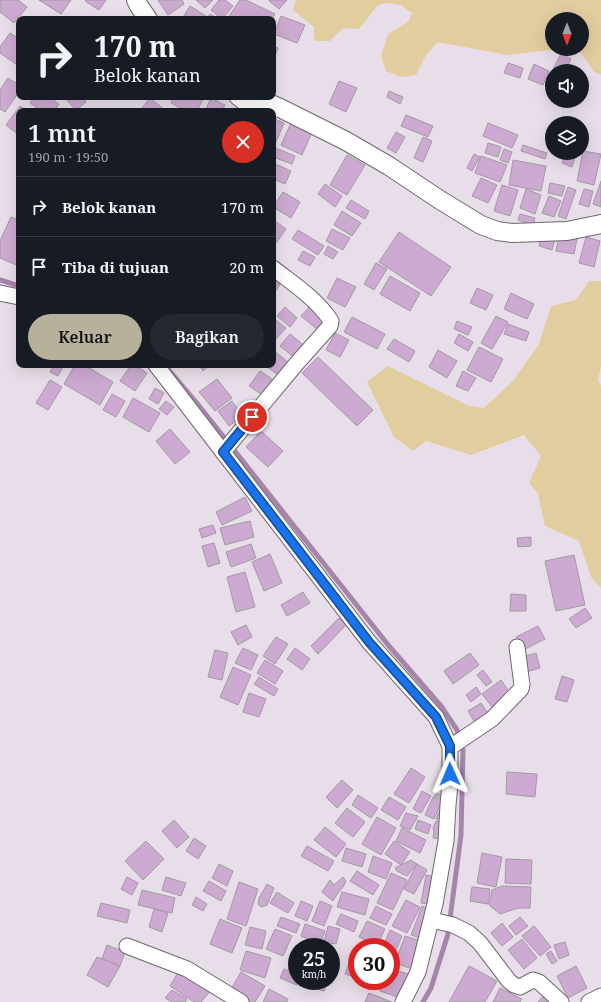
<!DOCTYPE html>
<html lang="id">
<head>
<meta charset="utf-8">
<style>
  :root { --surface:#171b24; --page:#242831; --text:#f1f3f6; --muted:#9ea1a6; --line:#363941; --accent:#b7b09b }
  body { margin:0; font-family:"Noto Serif",serif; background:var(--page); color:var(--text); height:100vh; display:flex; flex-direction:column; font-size:15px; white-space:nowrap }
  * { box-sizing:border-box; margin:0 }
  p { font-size:13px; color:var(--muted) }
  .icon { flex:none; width:22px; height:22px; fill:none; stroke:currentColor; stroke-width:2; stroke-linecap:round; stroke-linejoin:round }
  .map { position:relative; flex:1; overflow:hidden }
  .side { position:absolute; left:16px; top:108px; width:260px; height:260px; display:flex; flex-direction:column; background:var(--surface); border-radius:8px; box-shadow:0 4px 16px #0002 }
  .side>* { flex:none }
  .banner { position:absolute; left:16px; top:16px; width:260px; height:84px; border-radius:8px; box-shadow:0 4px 16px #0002; background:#171b24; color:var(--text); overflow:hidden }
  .needle { width:26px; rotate:180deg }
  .buttons { position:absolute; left:545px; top:12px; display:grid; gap:8px }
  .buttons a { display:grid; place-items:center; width:44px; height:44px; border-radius:50%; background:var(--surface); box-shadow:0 4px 16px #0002; font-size:20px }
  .speed { position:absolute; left:288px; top:938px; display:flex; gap:8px; font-size:20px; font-weight:700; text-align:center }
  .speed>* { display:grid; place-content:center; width:52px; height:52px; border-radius:50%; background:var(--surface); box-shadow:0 4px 16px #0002; line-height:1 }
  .speed small { font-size:10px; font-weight:400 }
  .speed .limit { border:6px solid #d22; background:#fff; color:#111 }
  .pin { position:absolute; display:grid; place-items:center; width:34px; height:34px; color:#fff; margin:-17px; border:2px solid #fff; border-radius:50%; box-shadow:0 1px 4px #0007 }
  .me { position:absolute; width:44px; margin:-22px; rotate:359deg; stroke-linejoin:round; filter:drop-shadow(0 0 3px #0008) }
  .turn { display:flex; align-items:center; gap:14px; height:84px; padding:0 12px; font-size:18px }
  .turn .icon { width:52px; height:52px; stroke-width:2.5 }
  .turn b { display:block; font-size:28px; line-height:34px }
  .round { display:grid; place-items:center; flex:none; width:42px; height:42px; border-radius:21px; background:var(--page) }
  .summary { display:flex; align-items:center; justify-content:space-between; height:68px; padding:0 12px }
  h1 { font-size:24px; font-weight:600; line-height:30px }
  .action { display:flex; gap:8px; margin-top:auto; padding:8px 12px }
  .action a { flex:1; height:46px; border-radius:24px; background:var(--accent); color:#111; font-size:16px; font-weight:600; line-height:46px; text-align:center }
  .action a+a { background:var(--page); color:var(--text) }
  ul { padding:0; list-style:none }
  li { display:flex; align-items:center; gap:12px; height:60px; padding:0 12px; border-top:1px solid var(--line) }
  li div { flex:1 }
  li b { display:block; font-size:15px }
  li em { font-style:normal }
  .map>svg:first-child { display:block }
  .green { fill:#e2cd9f }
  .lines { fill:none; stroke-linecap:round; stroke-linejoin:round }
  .stream { stroke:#a785ab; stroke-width:5 }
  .building { fill:#cdaad1; stroke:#a299a3 }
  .minor-casing { stroke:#6f6770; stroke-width:17 }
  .tertiary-casing { stroke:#6f6770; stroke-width:20 }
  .minor { stroke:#fff; stroke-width:15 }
  .tertiary { stroke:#fff; stroke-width:18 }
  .route-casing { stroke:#114b97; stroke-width:10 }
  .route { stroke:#1a73e8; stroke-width:7 }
</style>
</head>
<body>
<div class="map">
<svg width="601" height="1002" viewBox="0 0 601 1002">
  <rect width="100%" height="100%" fill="#e8dee9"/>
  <g class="green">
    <polygon points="296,0 601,0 601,75 594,72 582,54 571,49 582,49 582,19 552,19 552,49 557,49 507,55 438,42 426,55 416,75 401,77 386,71 381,56 388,34 408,22 412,13 400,5 385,3 378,5 359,29 343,28 330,41 314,41 314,27 293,10"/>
    <polygon points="589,281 601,281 601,366 598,380 601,386 601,588 591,577 579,541 545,526 538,494 529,483 541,456 524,435 471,455 426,441 413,451 394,437 367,382 388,366 469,406 484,408 513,381 539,344 551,306 576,300"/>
  </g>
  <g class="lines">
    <g class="stream">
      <polyline points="0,280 19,286"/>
      <polyline points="168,369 196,402 389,646 441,706 457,730 463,751 461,835 448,934 431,988 423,1002"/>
    </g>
  </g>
  <g class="building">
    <polygon points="0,0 18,0 27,7 14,23 0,12"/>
    <polygon points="39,0 71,0 61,14"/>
    <polygon points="86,0 106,0 99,10 85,1"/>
    <polygon points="158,0 182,0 184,4 168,15"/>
    <polygon points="196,0 213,0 205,8"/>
    <polygon points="219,0 225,0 233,6 222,19 211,10"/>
    <polygon points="240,0 246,0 275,14 272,19 227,19"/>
    <polygon points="270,0 287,0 279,9 269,1"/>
    <polygon points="190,6 206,16 204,19 182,19"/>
    <polygon points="210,14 218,19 206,19"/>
    <polygon points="281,16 305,25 297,43 274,34"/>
    <polygon points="10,33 19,39 19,66 0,53 0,47"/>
    <polygon points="273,46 278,48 273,61"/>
    <polygon points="561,54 571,59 565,71 552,71"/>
    <polygon points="508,63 523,68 520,78 504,73"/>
    <polygon points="534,64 549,71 543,85 528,79"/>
    <polygon points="8,78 19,85 19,92 5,112 0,109 0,90"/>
    <polygon points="339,81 357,88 346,112 329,104"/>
    <polygon points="389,91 403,97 400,104 387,97"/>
    <polygon points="34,97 49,97 59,104 54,111 41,111 30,103"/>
    <polygon points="64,97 81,97 86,102 76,110"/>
    <polygon points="174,97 204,97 197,111 186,111 171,103"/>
    <polygon points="150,98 166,111 146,111 142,108"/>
    <polygon points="211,98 225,105 222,111 205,111"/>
    <polygon points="20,106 28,111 19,111 19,135 6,125"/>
    <polygon points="406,115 433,126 428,137 401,126"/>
    <polygon points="273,118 284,123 276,142 273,141"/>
    <polygon points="291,123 312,132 302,155 281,145"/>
    <polygon points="488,123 518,135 512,148 483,136"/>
    <polygon points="396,132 405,137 396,153 387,148"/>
    <polygon points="423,137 432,141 423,162 414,158"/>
    <polygon points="488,143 501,147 498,157 485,153"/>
    <polygon points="523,145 547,153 545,159 521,151"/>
    <polygon points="273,147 295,156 292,164 273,157"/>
    <polygon points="504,149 512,152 508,163 500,160"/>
    <polygon points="583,151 601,154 594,185 577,181"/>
    <polygon points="566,153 573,153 576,154 572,167 562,163"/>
    <polygon points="474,154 480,157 472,171 467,168"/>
    <polygon points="347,155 365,165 347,195 330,185"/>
    <polygon points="481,156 507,165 500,182 475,173"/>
    <polygon points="513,160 546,166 541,191 509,185"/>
    <polygon points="273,163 291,171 285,184 273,179"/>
    <polygon points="481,178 497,185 488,203 472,196"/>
    <polygon points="601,181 601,207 593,204"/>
    <polygon points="550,183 565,186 562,196 548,193"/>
    <polygon points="325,184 342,196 335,207 318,194"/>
    <polygon points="502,185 518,190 510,216 494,211"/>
    <polygon points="568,187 576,190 566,219 558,216"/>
    <polygon points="526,189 541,195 535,214 520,208"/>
    <polygon points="584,189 593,191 589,207 579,204"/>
    <polygon points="283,192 300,202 291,218 273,207"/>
    <polygon points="549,196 561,201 554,217 542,213"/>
    <polygon points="351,200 369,211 365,219 346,208"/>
    <polygon points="342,211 361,223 352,236 334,225"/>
    <polygon points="520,214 535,218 533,225 518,220"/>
    <polygon points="11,217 19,220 19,266 0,258 0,241"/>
    <polygon points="275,221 286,229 276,243 273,241 273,224"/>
    <polygon points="332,229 350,238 343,250 326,241"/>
    <polygon points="298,230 324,246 318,255 292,239"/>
    <polygon points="399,232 451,267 431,296 379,262"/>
    <polygon points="542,235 555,239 552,250 539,246"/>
    <polygon points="559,235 577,239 574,254 556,251"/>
    <polygon points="586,237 600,241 594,267 579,263"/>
    <polygon points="328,246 338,252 333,259 324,254"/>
    <polygon points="303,251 315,257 310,266 298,260"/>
    <polygon points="376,263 387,269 374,290 364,284"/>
    <polygon points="273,273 283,280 273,295"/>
    <polygon points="390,276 420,293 410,311 380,294"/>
    <polygon points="337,278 356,287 345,307 327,298"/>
    <polygon points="477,288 493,295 486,310 470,303"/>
    <polygon points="511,293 534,304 527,319 504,309"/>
    <polygon points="311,305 327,319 317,329 301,316"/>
    <polygon points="285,307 297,318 290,327 277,316"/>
    <polygon points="496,316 508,322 492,349 481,343"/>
    <polygon points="352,317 385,334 377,349 344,332"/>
    <polygon points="273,318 286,328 276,339 273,337"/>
    <polygon points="457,321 472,327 468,335 454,329"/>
    <polygon points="508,324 529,332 526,341 504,334"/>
    <polygon points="335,333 349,340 340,357 326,350"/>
    <polygon points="290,334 306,347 296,359 280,346"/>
    <polygon points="459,334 473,342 468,351 454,343"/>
    <polygon points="394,339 415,351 409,362 387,349"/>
    <polygon points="479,347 503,359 491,382 467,370"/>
    <polygon points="273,350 289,363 279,376 265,365 273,365"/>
    <polygon points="438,350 457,361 447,378 429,367"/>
    <polygon points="318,357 373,410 357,426 302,373"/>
    <polygon points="54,365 64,365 58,376 50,372"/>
    <polygon points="75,365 84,365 113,382 100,405 64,384"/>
    <polygon points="131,365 135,365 147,373 135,391 120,381"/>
    <polygon points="199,365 210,365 203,371"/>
    <polygon points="260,371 275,381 264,396 249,386"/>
    <polygon points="463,371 476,378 468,391 456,386"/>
    <polygon points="217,379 232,398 215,411 199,392"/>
    <polygon points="50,380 62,387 48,410 36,403"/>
    <polygon points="155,388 164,393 158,404 149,399"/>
    <polygon points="112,394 125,401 116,417 103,410"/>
    <polygon points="133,398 160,413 149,432 123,417"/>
    <polygon points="166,401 174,407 167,415 159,409"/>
    <polygon points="232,401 243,416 229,426 218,411"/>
    <polygon points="170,429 190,452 175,464 156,441"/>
    <polygon points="261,431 283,451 268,467 246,447"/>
    <polygon points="245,497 252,511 222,525 216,512"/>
    <polygon points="250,521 254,537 225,545 220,528"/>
    <polygon points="213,525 216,533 202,538 199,529"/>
    <polygon points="531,537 531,546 518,547 517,538"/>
    <polygon points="214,543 220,563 208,567 202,546"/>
    <polygon points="251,544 256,558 231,567 226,552"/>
    <polygon points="270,554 282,583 264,591 252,562"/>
    <polygon points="574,555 585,605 556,611 545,561"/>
    <polygon points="245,572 255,607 236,612 227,577"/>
    <polygon points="303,592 310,603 287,616 281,605"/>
    <polygon points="511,594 526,595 526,611 510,611"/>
    <polygon points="585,608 592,618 576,628 569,619"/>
    <polygon points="339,618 346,625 318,654 311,646"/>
    <polygon points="246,625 252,637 238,645 231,632"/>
    <polygon points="538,626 545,639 523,650 516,637"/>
    <polygon points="276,637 288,644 275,664 263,656"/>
    <polygon points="243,648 258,655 251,670 235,663"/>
    <polygon points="295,648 310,659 302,670 287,659"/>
    <polygon points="215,650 228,653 222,680 208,677"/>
    <polygon points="470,653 479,665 453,684 444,671"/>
    <polygon points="536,653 540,668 526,672 522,657"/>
    <polygon points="265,660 283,671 275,684 257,673"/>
    <polygon points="233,667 251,675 238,705 220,697"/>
    <polygon points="483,670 492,682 486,686 477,675"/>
    <polygon points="562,676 574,680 567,702 555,699"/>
    <polygon points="259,677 278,689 274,696 254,684"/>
    <polygon points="501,680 510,693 492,707 482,694"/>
    <polygon points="476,687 481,694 471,702 466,695"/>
    <polygon points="249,693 266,699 259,717 243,712"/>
    <polygon points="481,703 489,715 476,724 468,711"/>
    <polygon points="411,768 425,777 409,803 394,794"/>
    <polygon points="507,772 537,774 535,797 506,794"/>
    <polygon points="342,780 353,790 337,808 326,797"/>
    <polygon points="422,791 431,796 421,813 413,809"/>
    <polygon points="436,794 446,795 442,820 436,819 444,800 434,796"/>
    <polygon points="358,795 378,808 371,818 352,805"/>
    <polygon points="389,797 406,807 398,820 381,810"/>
    <polygon points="433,797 442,801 434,819 425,815"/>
    <polygon points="347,808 365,822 353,837 335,823"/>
    <polygon points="406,813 418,816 410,830 400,826"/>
    <polygon points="377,817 396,828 381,855 362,844"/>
    <polygon points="174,820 189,837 177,848 162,831"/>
    <polygon points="418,820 431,825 428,834 415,829"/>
    <polygon points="436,821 444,823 440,839 433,838 434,832 433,828"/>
    <polygon points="325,827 346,844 336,857 314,840"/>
    <polygon points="402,828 426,840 420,853 396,841"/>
    <polygon points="194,838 206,846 198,859 186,851"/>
    <polygon points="146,841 164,859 143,880 125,861"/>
    <polygon points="394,841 410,852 401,865 385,854"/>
    <polygon points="307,846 334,861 328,871 301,856"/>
    <polygon points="346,848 366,854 362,867 342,861"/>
    <polygon points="482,853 502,857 496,887 477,883"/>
    <polygon points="373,856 392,863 386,879 368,872"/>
    <polygon points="506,859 532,860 531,884 505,883"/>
    <polygon points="411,860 417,864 407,876 397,871 395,868"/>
    <polygon points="219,864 233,871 227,886 212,878"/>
    <polygon points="417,864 427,870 414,894 404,889"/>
    <polygon points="357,871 379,885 373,895 350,881"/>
    <polygon points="391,873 407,880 393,910 377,903"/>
    <polygon points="426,875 435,877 431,904 421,903"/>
    <polygon points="127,877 138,883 132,895 121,889"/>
    <polygon points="166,877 186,883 181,896 162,890"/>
    <polygon points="343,877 346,881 343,887 338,893 333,901 322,892 330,880 334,885"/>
    <polygon points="209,881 226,891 221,901 203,891"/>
    <polygon points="239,882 258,889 246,926 227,919"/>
    <polygon points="267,884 274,888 267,905 261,907 258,904 259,898"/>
    <polygon points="502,886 531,887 530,908 518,908 500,914 489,905 492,890"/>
    <polygon points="472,887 490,889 488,904 470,901"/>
    <polygon points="142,890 175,898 172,913 138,905"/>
    <polygon points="277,892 294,903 288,913 270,903"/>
    <polygon points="342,892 369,899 365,915 337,907"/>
    <polygon points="196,897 207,904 203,911 192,905"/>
    <polygon points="406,900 420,907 407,933 392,926"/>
    <polygon points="301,901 313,906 307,921 295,916"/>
    <polygon points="320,901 332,906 324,926 312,921"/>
    <polygon points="101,903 130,910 127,923 97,916"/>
    <polygon points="376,906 392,914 386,925 370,918"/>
    <polygon points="422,906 432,910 420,938 411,935"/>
    <polygon points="154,909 168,913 162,932 149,927"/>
    <polygon points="341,914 358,921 354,932 336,924"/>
    <polygon points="281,917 300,924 296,933 277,926"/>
    <polygon points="520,917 528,926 516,935 509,926"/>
    <polygon points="220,919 242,928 232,953 210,944"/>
    <polygon points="367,921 385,929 377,945 359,937"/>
    <polygon points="502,923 513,937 502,946 491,933"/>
    <polygon points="305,924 325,931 320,944 301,936"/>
    <polygon points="328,926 340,929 336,944 324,942"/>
    <polygon points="534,926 551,947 540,956 522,936"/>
    <polygon points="250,927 266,931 262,949 245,945"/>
    <polygon points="275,929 292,936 283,956 266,949"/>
    <polygon points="390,930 402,936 391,961 391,947 383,947"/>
    <polygon points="405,936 424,942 415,970 395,963"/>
    <polygon points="522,939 537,958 524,969 508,950"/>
    <polygon points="565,942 569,955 559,959 554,945"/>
    <polygon points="107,945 125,952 120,966 102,959"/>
    <polygon points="297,948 297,972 288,969"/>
    <polygon points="246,951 271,958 265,978 240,970"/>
    <polygon points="551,951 557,961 552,964 546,954"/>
    <polygon points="352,956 357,958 357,978 345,974"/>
    <polygon points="97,957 120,966 108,987 87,975"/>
    <polygon points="469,966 497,981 485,1002 449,1002"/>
    <polygon points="576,966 587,988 568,998 557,976"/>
    <polygon points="180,969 211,990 201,1002 194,1002 170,986"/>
    <polygon points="284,969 297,975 297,981 298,981 297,985 280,978"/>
    <polygon points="391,969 408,974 400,998 380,991 383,981 391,981"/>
    <polygon points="241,972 265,986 255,1002 250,1002 230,991"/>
    <polygon points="315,981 328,981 324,991 313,988"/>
    <polygon points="500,988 522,999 520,1002 493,1002"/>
    <polygon points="269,989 288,999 287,1002 263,1002"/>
    <polygon points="172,990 187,999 185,1002 172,1002 165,998"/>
    <polygon points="369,993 392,1002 365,1002"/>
    <polygon points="545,994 551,1002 538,1002"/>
  </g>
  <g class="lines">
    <g class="minor-casing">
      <g id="minor">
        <polyline points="237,97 246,104 252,111"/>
        <polyline points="0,293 19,297"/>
        <polyline points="156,365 369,642 436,717 450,746 450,784 448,805 446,841 435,904 418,972 403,1002"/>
        <path d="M223,452l74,-89 33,-37 1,-5c-14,-22 -38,-37 -58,-53"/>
        <polyline points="450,746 455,744 492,719 521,689 522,685 517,647"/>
        <polyline points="432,920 453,925 469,933 480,943 509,981 514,985 520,987 533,980 539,982 561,1002"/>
        <polyline points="127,946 187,969 241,1002"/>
        <polyline points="589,1002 601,996"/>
      </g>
    </g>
    <g class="tertiary-casing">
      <g id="tertiary">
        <polyline points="136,0 139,6 148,19"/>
        <polyline points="255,97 282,109 346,141 389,166 440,200 481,225 497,231 512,233 567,231 601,224"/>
      </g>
    </g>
    <use href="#minor" class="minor"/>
    <use href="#tertiary" class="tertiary"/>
  </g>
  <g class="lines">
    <g class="route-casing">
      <polyline id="route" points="252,417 223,452 369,642 436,717 450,746 450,774"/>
    </g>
    <use href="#route" class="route"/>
  </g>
</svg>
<div class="buttons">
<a><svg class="needle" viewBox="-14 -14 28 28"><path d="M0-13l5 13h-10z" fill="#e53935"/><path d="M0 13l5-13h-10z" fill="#9ea1a6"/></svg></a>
<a><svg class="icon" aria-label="sound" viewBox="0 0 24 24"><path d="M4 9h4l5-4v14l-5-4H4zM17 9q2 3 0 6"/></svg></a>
<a><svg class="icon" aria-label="layers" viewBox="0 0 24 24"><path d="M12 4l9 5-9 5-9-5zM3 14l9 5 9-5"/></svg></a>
</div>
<div class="speed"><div>25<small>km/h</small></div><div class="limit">30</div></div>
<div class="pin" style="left:252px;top:417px;background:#d93025"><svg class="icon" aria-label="arrive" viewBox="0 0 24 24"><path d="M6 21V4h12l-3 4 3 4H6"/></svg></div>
<svg class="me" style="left:450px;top:774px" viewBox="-20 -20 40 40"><path d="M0-17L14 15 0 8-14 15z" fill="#1a73e8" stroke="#fff" stroke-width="4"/></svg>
<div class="banner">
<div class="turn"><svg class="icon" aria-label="right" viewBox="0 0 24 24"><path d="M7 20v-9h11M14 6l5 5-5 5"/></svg><div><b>170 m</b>Belok kanan</div></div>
</div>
<section class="side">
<div class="summary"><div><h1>1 mnt</h1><p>190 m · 19:50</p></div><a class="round" style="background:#d93025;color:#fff"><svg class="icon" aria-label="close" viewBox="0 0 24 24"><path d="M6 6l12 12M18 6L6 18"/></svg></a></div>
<ul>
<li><svg class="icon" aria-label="right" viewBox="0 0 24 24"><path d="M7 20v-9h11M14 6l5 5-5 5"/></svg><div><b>Belok kanan</b></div><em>170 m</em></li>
<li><svg class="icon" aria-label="arrive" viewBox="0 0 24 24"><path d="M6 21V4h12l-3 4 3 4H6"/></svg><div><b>Tiba di tujuan</b></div><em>20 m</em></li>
</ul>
<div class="action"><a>Keluar</a><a>Bagikan</a></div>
</section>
</div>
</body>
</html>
